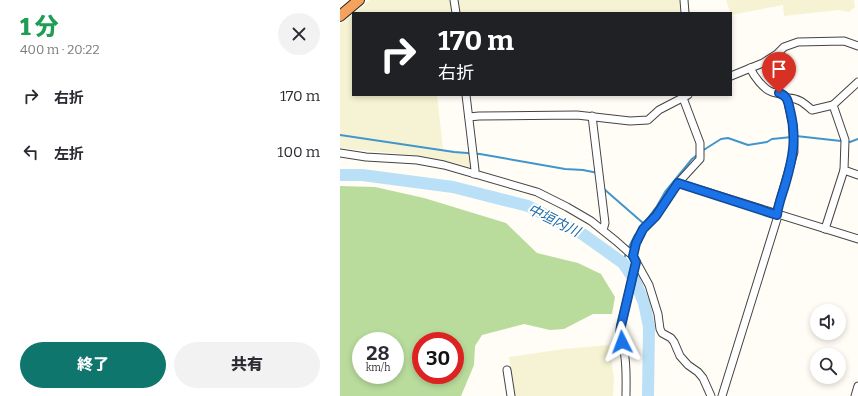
<!DOCTYPE html>
<html lang="ja">
<head>
<meta charset="utf-8">
<style>
  :root { --surface:#fff; --page:#f2f2f3; --text:#2b2b33; --muted:#7c7c81; --accent:#0f766e }
  body { margin:0; font-family:Bitter,"Noto Sans JP",serif; background:var(--page); color:var(--text); height:100vh; display:flex; flex-direction:column; font-size:15px; white-space:nowrap }
  * { box-sizing:border-box; margin:0 }
  p { font-size:13px; color:var(--muted) }
  .icon { flex:none; width:22px; height:22px; fill:none; stroke:currentColor; stroke-width:2; stroke-linecap:round; stroke-linejoin:round }
  .map { position:relative; flex:1; overflow:hidden }
  .details { display:flex; flex-direction:column; background:var(--surface); width:340px }
  .details>* { flex:none }
  .banner { position:absolute; left:12px; top:12px; width:380px; height:84px; border-radius:0px; box-shadow:0 2px 6px #0003; background:#202124; color:#fff; overflow:hidden }
  .fabs { position:absolute; left:470px; top:304px; display:grid; gap:8px }
  .fabs a { display:grid; place-items:center; width:36px; height:36px; border-radius:50%; background:var(--surface); box-shadow:0 2px 6px #0003; font-size:20px }
  .speed { position:absolute; left:12px; top:332px; display:flex; gap:8px; font-size:20px; font-weight:700; text-align:center }
  .speed>* { display:grid; place-content:center; width:52px; height:52px; border-radius:50%; background:var(--surface); box-shadow:0 2px 6px #0003; line-height:1 }
  .speed small { font-size:10px; font-weight:400 }
  .speed .limit { border:6px solid #d22; background:#fff; color:#111 }
  .pin { position:absolute; display:grid; place-items:center; width:34px; height:34px; color:#fff; margin:-41px -17px; border-radius:50% 50% 50% 0; rotate:-45deg; box-shadow:0 0 4px #0007 }
  .pin .icon { rotate:45deg }
  .me { position:absolute; width:44px; margin:-22px; rotate:357deg; stroke-linejoin:round; filter:drop-shadow(0 0 3px #0008) }
  .turn { display:flex; align-items:center; gap:14px; height:84px; padding:0 20px; font-size:18px }
  .turn .icon { width:52px; height:52px; stroke-width:2.5 }
  .turn b { display:block; font-size:28px; line-height:34px }
  .round { display:grid; place-items:center; flex:none; width:42px; height:42px; border-radius:21px; background:var(--page) }
  .summary { display:flex; align-items:center; justify-content:space-between; height:68px; padding:0 20px }
  h1 { font-size:24px; font-weight:800; line-height:30px; color:#1e9e55 }
  .action { display:flex; gap:8px; margin-top:auto; padding:8px 20px }
  .action a { flex:1; height:46px; border-radius:24px; background:var(--accent); color:#fff; font-size:16px; font-weight:800; line-height:46px; text-align:center }
  .action a+a { background:var(--page); color:var(--text) }
  ul { padding:0; list-style:none }
  li { display:flex; align-items:center; gap:12px; height:56px; padding:0 20px }
  li div { flex:1 }
  li b { display:block; font-size:15px }
  li em { font-style:normal }
  main { display:flex; flex:1; min-height:0 }
  .map>svg:first-child { display:block }
  .farmland { fill:#f6f3d4 }
  .forest { fill:#b9dc9c; fill-rule:evenodd }
  .lines { fill:none; stroke-linecap:round; stroke-linejoin:round }
  .stream { stroke:#3f96cf; stroke-width:2 }
  .river { stroke:#b9e0f7; stroke-width:12 }
  .minor-casing { stroke:#444; stroke-width:9 }
  .highway-casing { stroke:#222; stroke-width:12 }
  .minor { stroke:#fff; stroke-width:7 }
  .highway { stroke:#f5a25d; stroke-width:10 }
  .route-casing { stroke:#114b97; stroke-width:10 }
  .route { stroke:#1a73e8; stroke-width:7 }
  .labels { text-anchor:middle; stroke-width:4; stroke-linejoin:round; paint-order:stroke }
  .water-label { font-size:14px; font-style:italic; fill:#1768a6; stroke:#fff }
</style>
</head>
<body>
<main>
<section class="details">
<div class="summary"><div><h1>1 分</h1><p>400 m · 20:22</p></div><a class="round"><svg class="icon" aria-label="close" viewBox="0 0 24 24"><path d="M6 6l12 12M18 6L6 18"/></svg></a></div>
<ul>
<li><svg class="icon" aria-label="right" viewBox="0 0 24 24"><path d="M7 20v-9h11M14 6l5 5-5 5"/></svg><div><b>右折</b></div><em>170 m</em></li>
<li><svg class="icon" aria-label="left" viewBox="0 0 24 24"><path d="M17 20v-9H6M10 6l-5 5 5 5"/></svg><div><b>左折</b></div><em>100 m</em></li>
</ul>
<div class="action"><a>終了</a><a>共有</a></div>
</section>
<div class="map">
<svg width="518" height="396" viewBox="0 0 518 396">
  <rect width="100%" height="100%" fill="#fffdf5"/>
  <g class="farmland">
    <polygon points="30,0 340,0 341,13 14,13"/>
    <polygon points="386,0 514,0 515,7 509,12 499,10 444,16 443,5 391,15"/>
    <polygon points="13,14 13,95 97,95 103,149 130,153 132,169 72,155 0,148 0,24"/>
    <polygon points="269,345 274,379 273,396 175,396 169,357 224,349"/>
  </g>
  <path class="forest" d="M0,186l35,1 49,11 82,25 31,30 41,10 23,11 14,23 -3,17h-19l-29,15 -14,1 -26,-6 -42,11 -7,11 -1,19 -13,31h-121zM21,341h34v34h-34zM81,341h34v34h-34z"/>
  <g class="lines">
    <g class="stream">
      <polyline points="0,135 114,152 140,154 225,169 243,170 258,173"/>
      <polyline points="456,136 510,142 518,139"/>
      <polyline points="362,151 381,139 388,138 408,145 427,142 432,139 452,137"/>
      <polyline points="264,189 303,223"/>
      <polyline points="288,249 295,235 317,206 325,192 352,159 357,155"/>
      <polyline points="283,263 286,253"/>
    </g>
    <polyline class="river" points="0,175 22,175 113,187 188,206 241,233 283,263 294,279 304,303 309,327 308,396"/>
    <g class="minor-casing">
      <g id="minor">
        <polyline points="114,0 116,13"/>
        <polyline points="344,0 345,13"/>
        <polyline points="391,76 423,63 437,54 444,47 458,42 504,41 518,46"/>
        <polyline points="518,82 493,105 505,140 504,170 518,175"/>
        <polyline points="126,95 135,170 134,174"/>
        <path d="M447,98c10,-1 17,5 25,12l21,-5"/>
        <polyline points="252,116 265,223 263,230"/>
        <polyline points="129,117 139,116 237,115 290,121 308,120 319,110 348,95"/>
        <polyline points="0,153 26,157 77,160 104,165 197,192 227,207 251,221 276,241 293,256 309,285 318,314 320,329 322,333 331,338 334,342 340,356 348,365 358,372 363,378 371,396"/>
        <polyline points="338,183 518,239"/>
        <polyline points="485,229 504,170"/>
        <polyline points="293,256 296,243 303,229 315,216 338,183 360,159 360,143 343,98"/>
        <polyline points="167,370 171,396"/>
        <path d="M286,396c0,-15 1,-30 -2,-45 -1,-9 -4,-17 -3,-25l15,-64"/>
        <path d="M382,396l55,-177v-8l17,-59 -1,-27 -6,-27c-4,-5 -9,-4 -15,-6 -9,-3 -18,-16 -22,-24"/>
        <polyline points="515,396 518,386"/>
      </g>
    </g>
    <g class="highway-casing">
      <polyline id="highway" points="0,16 19,0"/>
    </g>
    <use href="#minor" class="minor"/>
    <use href="#highway" class="highway"/>
  </g>
  <g class="lines">
    <g class="route-casing">
      <path id="route" d="M282,342l-2,-9 1,-7 15,-64 -3,-6 3,-13 7,-14 13,-13 22,-33 99,32c1,-10 5,-20 8,-30 8,-27 12,-47 5,-75 -2,-8 -2,-14 -11,-17"/>
    </g>
    <use href="#route" class="route"/>
  </g>
  <g class="labels">
    <g class="water-label">
      <text transform="translate(214 220) rotate(26)" y="5">中垣内川</text>
    </g>
  </g>
</svg>
<div class="fabs">
<a><svg class="icon" aria-label="sound" viewBox="0 0 24 24"><path d="M4 9h4l5-4v14l-5-4H4zM17 9q2 3 0 6"/></svg></a>
<a><svg class="icon" aria-label="search" viewBox="0 0 24 24"><circle cx="10" cy="10" r="6"/><path d="M15 15l6 6"/></svg></a>
</div>
<div class="speed"><div>28<small>km/h</small></div><div class="limit">30</div></div>
<div class="pin" style="left:439px;top:93px;background:#d93025"><svg class="icon" aria-label="arrive" viewBox="0 0 24 24"><path d="M6 21V4h12l-3 4 3 4H6"/></svg></div>
<svg class="me" style="left:282px;top:342px" viewBox="-20 -20 40 40"><path d="M0-17L14 15 0 8-14 15z" fill="#1a73e8" stroke="#fff" stroke-width="4"/></svg>
<div class="banner">
<div class="turn"><svg class="icon" aria-label="right" viewBox="0 0 24 24"><path d="M7 20v-9h11M14 6l5 5-5 5"/></svg><div><b>170 m</b>右折</div></div>
</div>
</div>
</main>
</body>
</html>
